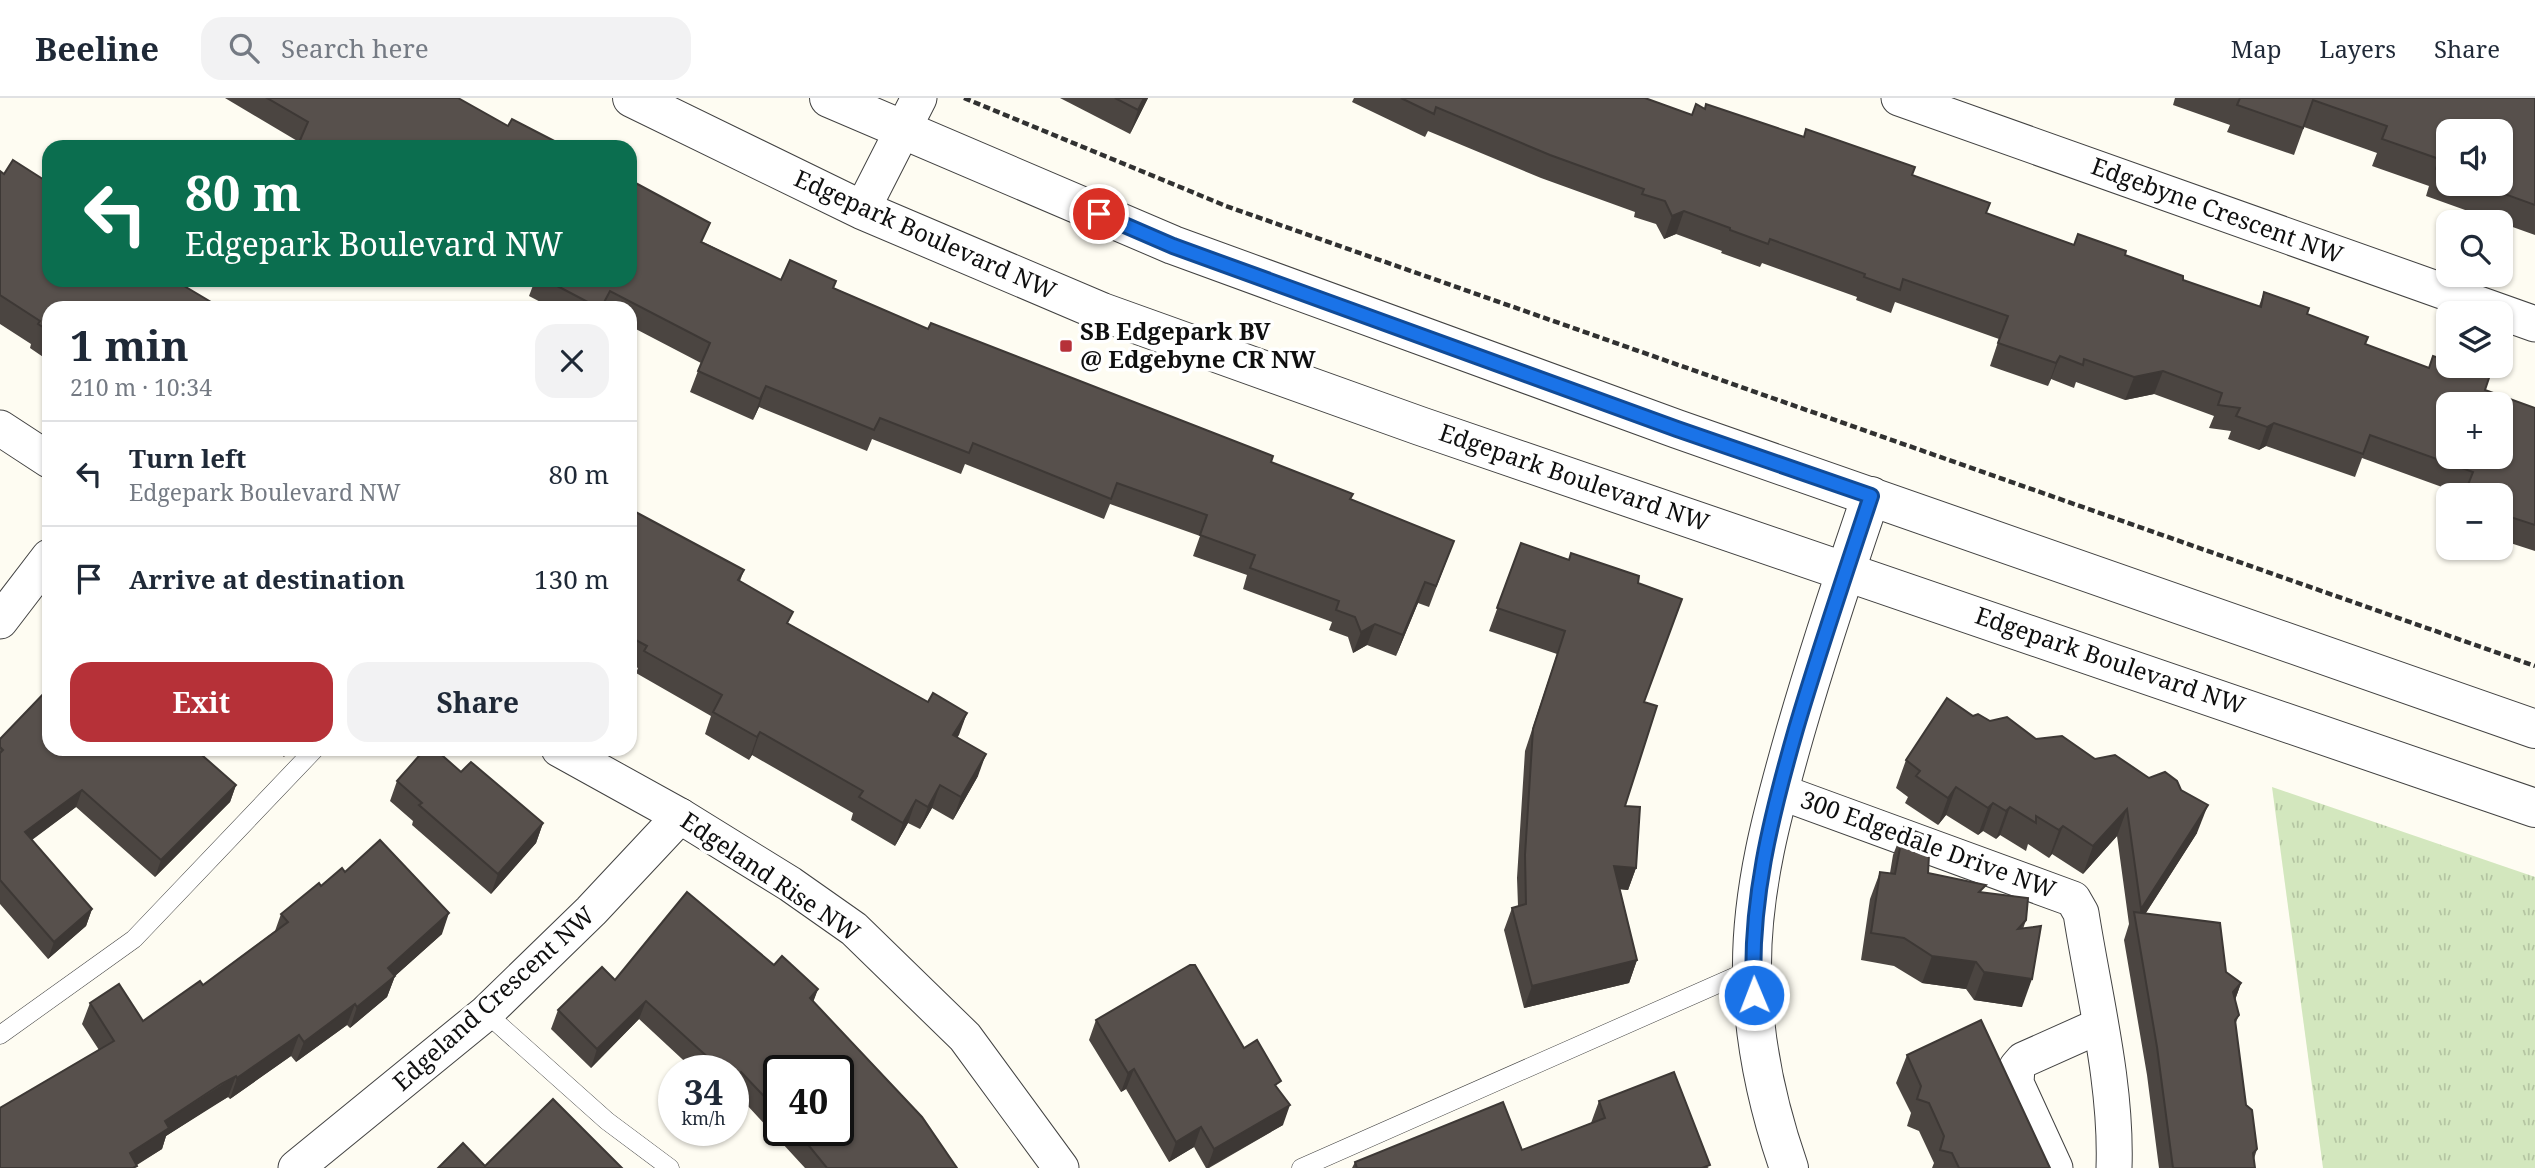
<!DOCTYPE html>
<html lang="en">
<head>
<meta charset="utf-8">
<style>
  :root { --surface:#fff; --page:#f2f2f3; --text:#1f2937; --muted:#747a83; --line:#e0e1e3; --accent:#b63138 }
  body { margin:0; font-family:"Noto Serif",serif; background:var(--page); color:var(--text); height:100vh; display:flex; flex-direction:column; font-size:26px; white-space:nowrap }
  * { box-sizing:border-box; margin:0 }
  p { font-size:23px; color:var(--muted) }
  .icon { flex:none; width:38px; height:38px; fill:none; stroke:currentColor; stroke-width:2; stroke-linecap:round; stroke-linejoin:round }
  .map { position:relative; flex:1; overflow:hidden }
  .details { position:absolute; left:42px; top:203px; width:595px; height:455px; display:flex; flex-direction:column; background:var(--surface); border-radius:21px; box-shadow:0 2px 5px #0004 }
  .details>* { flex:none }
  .top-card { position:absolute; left:42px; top:42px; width:595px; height:147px; border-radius:21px; box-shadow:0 2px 5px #0004; background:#0b6e4f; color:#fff; overflow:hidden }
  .tools { position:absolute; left:2436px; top:21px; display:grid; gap:14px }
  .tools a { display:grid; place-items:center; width:77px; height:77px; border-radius:14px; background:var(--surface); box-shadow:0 2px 5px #0004; font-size:35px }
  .speed { position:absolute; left:658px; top:957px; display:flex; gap:14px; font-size:35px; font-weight:700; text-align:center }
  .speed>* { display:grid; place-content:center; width:91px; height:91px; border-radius:50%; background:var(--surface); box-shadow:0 2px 5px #0004; line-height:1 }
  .speed small { font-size:18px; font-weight:400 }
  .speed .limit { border:4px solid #111; border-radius:10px; background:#fff; color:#111 }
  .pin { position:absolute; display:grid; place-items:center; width:60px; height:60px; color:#fff; margin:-30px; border:4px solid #fff; border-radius:50%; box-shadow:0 2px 7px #0007 }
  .me { position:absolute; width:77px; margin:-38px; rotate:359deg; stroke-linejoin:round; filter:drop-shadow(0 0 5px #0008) }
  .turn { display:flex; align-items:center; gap:24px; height:147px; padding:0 28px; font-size:32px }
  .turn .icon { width:91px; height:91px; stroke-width:2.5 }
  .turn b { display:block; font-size:49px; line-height:60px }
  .round { display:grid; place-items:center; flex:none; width:74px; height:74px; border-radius:21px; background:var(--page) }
  .head { display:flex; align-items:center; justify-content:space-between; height:119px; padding:0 28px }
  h1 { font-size:42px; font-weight:700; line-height:52px }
  .cta { display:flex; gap:14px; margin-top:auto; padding:14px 28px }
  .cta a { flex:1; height:80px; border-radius:21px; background:var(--accent); color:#fff; font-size:28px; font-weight:700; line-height:80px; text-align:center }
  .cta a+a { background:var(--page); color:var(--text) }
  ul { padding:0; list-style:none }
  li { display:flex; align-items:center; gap:21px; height:105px; padding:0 28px; border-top:2px solid var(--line) }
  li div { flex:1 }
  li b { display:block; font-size:26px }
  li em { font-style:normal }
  header { display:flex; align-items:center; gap:42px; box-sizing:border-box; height:98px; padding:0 35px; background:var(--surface); border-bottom:2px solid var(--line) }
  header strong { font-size:33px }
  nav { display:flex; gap:38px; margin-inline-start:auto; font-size:24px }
  .search { width:490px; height:63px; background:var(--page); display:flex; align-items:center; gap:18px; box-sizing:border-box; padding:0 24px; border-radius:21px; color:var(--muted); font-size:26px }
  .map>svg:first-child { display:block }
  .park { fill:url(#park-tufts) }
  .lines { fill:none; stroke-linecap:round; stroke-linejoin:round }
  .service-casing { stroke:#424242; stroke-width:19 }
  .minor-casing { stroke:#424242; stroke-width:37 }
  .tertiary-casing { stroke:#424242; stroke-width:40 }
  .path { stroke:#313131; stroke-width:4.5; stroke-dasharray:7 3.5; stroke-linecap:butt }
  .service { stroke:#fff; stroke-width:18 }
  .minor { stroke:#fff; stroke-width:35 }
  .tertiary { stroke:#fff; stroke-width:38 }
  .wall { fill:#4b4541; fill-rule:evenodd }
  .shaded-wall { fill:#3d3835 }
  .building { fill:#57504c; stroke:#3d3835; stroke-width:2; fill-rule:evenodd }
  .route-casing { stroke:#114b97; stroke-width:18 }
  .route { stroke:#1a73e8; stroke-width:12 }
  .poi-dot { fill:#b63138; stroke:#fff; stroke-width:2.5 }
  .labels { text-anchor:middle; stroke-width:7; stroke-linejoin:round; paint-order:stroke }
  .street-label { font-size:24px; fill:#0f0f0f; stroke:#fff }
  .poi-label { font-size:24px; font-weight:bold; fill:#0f0f0f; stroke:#fff; text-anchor:start }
</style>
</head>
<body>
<header>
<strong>Beeline</strong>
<div class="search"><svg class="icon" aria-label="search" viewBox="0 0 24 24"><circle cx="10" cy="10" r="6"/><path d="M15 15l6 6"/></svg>Search here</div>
<nav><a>Map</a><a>Layers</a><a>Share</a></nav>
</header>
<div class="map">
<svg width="2535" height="1070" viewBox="0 0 2535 1070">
  <defs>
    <pattern id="park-tufts" width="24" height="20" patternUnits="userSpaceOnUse" patternTransform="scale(1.75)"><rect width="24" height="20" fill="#d3e7be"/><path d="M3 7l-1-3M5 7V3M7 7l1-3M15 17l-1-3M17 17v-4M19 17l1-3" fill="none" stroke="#b4c5a2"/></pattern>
  </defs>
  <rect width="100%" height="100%" fill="#fefcf2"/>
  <polygon class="park" points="2272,689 2535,779 2535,1070 2323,1070"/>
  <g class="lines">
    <g class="service-casing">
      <g id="service">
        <polyline points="486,915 607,1023 670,1070"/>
        <polyline points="0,937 134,841 315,651"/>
        <polyline points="1301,1070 1752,871"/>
      </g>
    </g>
    <g class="minor-casing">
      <g id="minor">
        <polyline points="1899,0 2535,226"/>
        <polyline points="862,112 919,0"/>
        <polyline points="0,330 49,362"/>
        <polyline points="0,523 49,459"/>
        <polyline points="559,651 680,718 790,786 854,831 965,939 1061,1070"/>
        <path d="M1778,693l295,108 8,14c13,83 36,171 33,255"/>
        <polyline points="296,1070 486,915 591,813 680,718"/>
        <polyline points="2055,1070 2016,985 2017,969 2023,962 2099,928"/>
      </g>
    </g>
    <g class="tertiary-casing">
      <g id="tertiary">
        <polyline points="632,0 862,112 1102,214 1420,328 2535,710"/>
        <polyline points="829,0 1173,147 1677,331 2535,631"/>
        <path d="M1789,1070c-22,-63 -36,-129 -37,-197 -1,-81 21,-161 43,-238 23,-80 49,-158 76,-237"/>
      </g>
    </g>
    <polyline class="path" points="964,0 1226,108 2535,568"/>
    <use href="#service" class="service"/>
    <use href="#minor" class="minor"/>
    <use href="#tertiary" class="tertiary"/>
  </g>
  <g class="wall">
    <polygon points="225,0 458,0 508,28 566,49 299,44"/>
    <polygon points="1060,0 1148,0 1130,36"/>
    <polygon points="1354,0 1645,0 1692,17 1704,11 1912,77 1986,115 2074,147 2125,157 2183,182 2259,208 2264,194 2365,246 2485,292 2535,310 2535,453 2501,442 2501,397 2464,397 2362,360 2355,379 2266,348 2259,352 2228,341 2231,333 2209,330 2214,318 2154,296 2125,302 2076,284 2074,290 2051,281 2048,288 1990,268 1999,241 1895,204 1891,215 1856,202 1857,199 1762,165 1760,169 1721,155 1722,153 1676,136 1664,141 1656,126 1634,119 1635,114 1541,80 1428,33 1425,39 1352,4"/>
    <path d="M2175,0h360v137l-109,-39 3,-10 -57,-20 5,-13 -73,-26 -10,28 -67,-23 3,-7 -57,-20zM2448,33l53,53h-53z"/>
    <polygon points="0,73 49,210 49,263 30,250 31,246 0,226"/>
    <polygon points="703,144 781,182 834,190 928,231 1271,364 1350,402 1454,443 1429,509 1418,505 1396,558 1367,547 1353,555 1348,539 1329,532 1332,524 1243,491 1247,477 1193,458 1200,438 1110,406 1104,421 965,366 961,376 872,341 867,353 759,309 753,322 690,294 701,265 630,228 630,210 552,210 529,198 535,182 630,182"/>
    <polygon points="630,411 744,472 740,483 789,526 928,604 967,615 957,639 978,678 953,722 932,710 920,731 908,725 895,748 851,722 853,715 752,657 749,662 705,636 711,618 636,575 638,570 630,566"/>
    <polygon points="1521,445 1638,485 1644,604 1625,708 1636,770 1628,792 1620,791 1637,862 1629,885 1524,910 1504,832 1512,810 1518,808 1517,780 1525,653 1557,556 1489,533"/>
    <polygon points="1973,618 1990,623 2036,641 2197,735 2146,815 2241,885 2235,902 2239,917 2235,927 2246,1007 2257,1051 2254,1061 2255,1070 2159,1070 2147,977 2124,842 2129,826 2117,738 2083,776 2052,756 2049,760 2028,746 2026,753 2000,737 1996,741 1983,733 1978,737 1946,717 1938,727 1905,705 1908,699 1896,690 1906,662"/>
    <polygon points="0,641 236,687 230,704 155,779 76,709 32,742 92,811 86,828 48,861 0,806"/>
    <polygon points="275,651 290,651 284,659"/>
    <polygon points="461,674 543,725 536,745 491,796 412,727 413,723 390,703 397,683"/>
    <polygon points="1904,729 1928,775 1983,794 2026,822 2023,831 2022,909 1974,902 1966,891 1922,885 1894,868 1861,862 1870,801 1880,774 1890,775 1893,757"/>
    <polygon points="345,774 442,836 395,878 387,899 350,930 347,927 296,964 291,958 230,1001 228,999 214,1007 166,1038 162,1051 137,1067 99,952 82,926 90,905 143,923 203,887 275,833 281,816 321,788"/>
    <path d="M774,867l44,24 -5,12 144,167h-152l-71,-77 -1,1v-21h-38l-56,-52 -48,49 -40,-39 7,-19 57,-30zM779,973l59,59h-59z"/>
    <polygon points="1096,922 1244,950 1278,991 1283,1027 1209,1070 1206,1070 1194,1049 1169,1064 1126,991 1121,994 1089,942"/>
    <polygon points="1907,957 2050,1070 1932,1070 1934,1065 1919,1033 1907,1028 1911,1015 1896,985"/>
    <polygon points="1599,1003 1709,1070 1352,1070 1355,1064 1522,1052 1591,1025"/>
  </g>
  <g class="shaded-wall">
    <polygon points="1144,0 1148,0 1130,36 1138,12"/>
    <polygon points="1684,113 1676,136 1664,141 1672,118"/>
    <polygon points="2060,258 2051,281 2048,288 2056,265"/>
    <polygon points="2163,273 2154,296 2125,302 2134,279"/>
    <polygon points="766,288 759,309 753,322 760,301"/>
    <polygon points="2274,325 2266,348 2259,352 2267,329"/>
    <polygon points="1425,484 1418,505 1396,558 1403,537"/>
    <polygon points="1375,526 1367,547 1353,555 1361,534"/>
    <polygon points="967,615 959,637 945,660 953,637"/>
    <polygon points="760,634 752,657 749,662 757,639"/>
    <polygon points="986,656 978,678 953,722 961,699"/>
    <polygon points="236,687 230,704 155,779 161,762"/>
    <polygon points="940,687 932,710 920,731 928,709"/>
    <polygon points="1956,689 1946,717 1938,727 1948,700"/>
    <polygon points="82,692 76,709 19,751 25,734"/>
    <polygon points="916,702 908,725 895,748 903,725"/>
    <polygon points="1993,705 1983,733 1978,737 1988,710"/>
    <polygon points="2208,707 2197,735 2136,830 2136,826 2141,811"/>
    <polygon points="2010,709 2000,737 1996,741 2006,713"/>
    <polygon points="2127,711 2117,738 2083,776 2093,748"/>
    <polygon points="543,725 536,745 491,796 498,776"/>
    <polygon points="2063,728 2052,756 2049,760 2059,732"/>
    <polygon points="1614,768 1636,770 1628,792 1606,790"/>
    <polygon points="92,811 86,828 48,861 54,844"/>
    <polygon points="449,815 442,836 395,878 387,899 350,930 357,909 388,870"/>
    <polygon points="1932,858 1976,864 1966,891 1922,885"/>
    <polygon points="1637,862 1629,885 1524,910 1532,888"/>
    <polygon points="1984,874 2032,881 2022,909 1974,902"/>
    <polygon points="2241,885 2231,913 2233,894"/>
    <polygon points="818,891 811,910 810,900"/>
    <polygon points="646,903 639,921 591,970 597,951"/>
    <polygon points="355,906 347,927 296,964 304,944"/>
    <polygon points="299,937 291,958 230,1001 237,980"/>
    <polygon points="1134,971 1126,991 1121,994 1128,975"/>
    <polygon points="741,974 734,993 733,994 733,983"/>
    <polygon points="236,978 228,999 166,1038 162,1051 131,1070 130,1055 165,1023"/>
    <polygon points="1290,1007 1283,1027 1207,1070 1214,1051"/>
    <polygon points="1201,1029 1194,1049 1169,1064 1176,1044"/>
  </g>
  <g class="building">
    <polygon points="267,0 458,0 508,28 512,21 566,49 297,49 308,24"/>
    <polygon points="1115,0 1144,0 1138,12"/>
    <path d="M1401,0h244l47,17 4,-11 9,5 1,-5 98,33 2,-8 109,38 -3,8 78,28 -4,10 88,32 4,-11 48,17 -1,4 58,21v4l78,27 3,-15 45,16 -2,6 61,23 -3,7 64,24 4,-12 15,5v5h14l28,9 -5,15 50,18v117l-34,-11v-19h-37l9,-23 -103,-37 -7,19 -89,-31 -7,4 -31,-11 4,-8 -22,-3 4,-12 -59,-22 -29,6 -50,-18 -1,6 -23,-9 -4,7 -58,-20 10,-27 -105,-37 -3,11 -36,-13 1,-3 -95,-35 -2,5 -38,-14v-2l-46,-17 -12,5 -7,-15 -23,-7 2,-5 -94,-34 -114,-48 -2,7zM2448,306h53v53h-53z"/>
    <polygon points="2240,0 2535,0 2535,107 2477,86 2501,86 2501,33 2448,33 2448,76 2436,71 2439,61 2382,41 2387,28 2313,2 2303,30 2237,7"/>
    <polygon points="13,62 49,85 49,182 174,182 221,210 49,210 49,233 38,226 40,223 0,197 0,73 4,76"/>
    <polygon points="630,82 710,125 701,144 781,182 790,162 836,183 833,190 928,231 931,225 1273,358 1271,364 1353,396 1350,401 1454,443 1436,488 1425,484 1403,537 1375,526 1361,534 1355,519 1336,512 1339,503 1250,470 1255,457 1200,437 1207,417 1117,385 1111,401 973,345 969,355 880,320 874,332 766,288 760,301 698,273 710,245 610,193 601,210 599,210 546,182 630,182"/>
    <polygon points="247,205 256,210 244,210"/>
    <polygon points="630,411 744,472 738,482 793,514 787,525 928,604 933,595 967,615 953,637 986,656 961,699 940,687 928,709 916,702 903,725 859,699 863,693 760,634 757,639 713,614 722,597 644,553 647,548 630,539"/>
    <polygon points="1521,445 1569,462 1571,455 1639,478 1638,485 1682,501 1644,604 1657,608 1625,708 1640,709 1636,770 1614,768 1637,862 1532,888 1512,810 1526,806 1525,757 1533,631 1565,533 1497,510"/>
    <polygon points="49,590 49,651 195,651 236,687 161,762 82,692 25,734 92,811 54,844 0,782 0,655 3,652 0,649 0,641"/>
    <polygon points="1947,600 1973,618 1978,616 1990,623 2007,619 2036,641 2062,638 2095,661 2115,657 2149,680 2165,674 2177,683 2181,692 2208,707 2141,811 2127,711 2093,748 2063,728 2059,732 2036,718 2036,725 2010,709 2006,713 1993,705 1988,710 1956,689 1948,700 1916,678 1920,673 1906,662"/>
    <polygon points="425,651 435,651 461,674 471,664 543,725 498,776 419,707 422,705 397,683"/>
    <polygon points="1904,729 1930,739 1928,775 1986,787 1979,794 2028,800 2026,822 2018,831 2041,828 2032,881 1984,874 1976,864 1932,858 1904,840 1871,835 1880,774 1895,776"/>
    <polygon points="380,742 449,815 388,870 395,878 357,909 355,906 304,944 299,937 237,980 236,978 221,986 165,1023 169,1030 130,1055 137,1068 133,1070 0,1070 0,1010 114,943 90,905 119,886 143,923 200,883 203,887 288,824 281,816 319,785 321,788 342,770 345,774"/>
    <polygon points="687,794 774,867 782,858 818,891 810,900 922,1019 957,1070 827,1070 796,1032 838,1032 838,973 779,973 779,1014 741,974 733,983 733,973 723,973 646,903 597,951 558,912 602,869 615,882"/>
    <polygon points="2134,814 2220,825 2226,874 2241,885 2233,894 2239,917 2235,922 2246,1007 2252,1012 2257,1051 2253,1055 2255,1070 2173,1070 2157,949"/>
    <polygon points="1190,867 1195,867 1244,950 1257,942 1281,983 1275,987 1290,1007 1214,1051 1201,1029 1176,1044 1134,971 1128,975 1096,922"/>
    <polygon points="1981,922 2050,1070 1959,1070 1952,1055 1940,1052 1944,1038 1929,1005 1917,1001 1921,988 1907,957"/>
    <polygon points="1674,974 1710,1067 1702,1070 1357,1070 1355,1064 1503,1004 1522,1052 1605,1020 1599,1003"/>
    <polygon points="553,1001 622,1070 438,1070 463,1045 485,1068"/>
  </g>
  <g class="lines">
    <g class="route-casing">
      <path id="route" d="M1099,116l74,32 504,183 194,67c-26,78 -52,155 -75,233 -25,87 -47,175 -42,266"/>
    </g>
    <use href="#route" class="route"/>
  </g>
  <rect class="poi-dot" x="1059" y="241" width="14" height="14" rx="3.5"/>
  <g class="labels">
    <g class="street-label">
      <text transform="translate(2217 113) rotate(20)" y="8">Edgebyne Crescent NW</text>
      <text transform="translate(925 137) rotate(24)" y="8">Edgepark Boulevard NW</text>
      <text transform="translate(1574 380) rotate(19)" y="8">Edgepark Boulevard NW</text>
      <text transform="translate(2110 563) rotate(19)" y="8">Edgepark Boulevard NW</text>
      <text transform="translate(1928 747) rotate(20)" y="8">300 Edgedale Drive NW</text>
      <text transform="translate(770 779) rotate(34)" y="8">Edgeland Rise NW</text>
      <text transform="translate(494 901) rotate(-42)" y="8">Edgeland Crescent NW</text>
    </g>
    <g class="poi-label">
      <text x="1080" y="242">SB Edgepark BV<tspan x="1080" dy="28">@ Edgebyne CR NW</tspan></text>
    </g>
  </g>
</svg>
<div class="tools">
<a><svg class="icon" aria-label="sound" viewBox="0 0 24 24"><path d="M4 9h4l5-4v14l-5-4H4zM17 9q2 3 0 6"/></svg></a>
<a><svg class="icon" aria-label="search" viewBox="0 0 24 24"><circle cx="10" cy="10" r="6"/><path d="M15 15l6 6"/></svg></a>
<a><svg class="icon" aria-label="layers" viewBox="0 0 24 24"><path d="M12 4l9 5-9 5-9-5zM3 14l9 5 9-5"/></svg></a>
<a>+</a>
<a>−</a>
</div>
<div class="speed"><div>34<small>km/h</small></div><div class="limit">40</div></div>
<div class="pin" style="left:1099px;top:116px;background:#d93025"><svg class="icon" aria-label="arrive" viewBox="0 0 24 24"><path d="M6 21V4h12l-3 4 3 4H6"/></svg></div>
<svg class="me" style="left:1754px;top:897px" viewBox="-20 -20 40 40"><circle r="17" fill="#1a73e8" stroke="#fff" stroke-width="3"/><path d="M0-11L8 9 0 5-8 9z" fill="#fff"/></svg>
<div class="top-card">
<div class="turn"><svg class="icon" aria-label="left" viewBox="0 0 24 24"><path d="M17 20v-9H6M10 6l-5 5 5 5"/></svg><div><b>80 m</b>Edgepark Boulevard NW</div></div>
</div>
<section class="details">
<div class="head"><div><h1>1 min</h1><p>210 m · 10:34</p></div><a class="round"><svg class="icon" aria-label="close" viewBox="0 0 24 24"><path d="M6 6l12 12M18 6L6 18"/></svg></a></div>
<ul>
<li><svg class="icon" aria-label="left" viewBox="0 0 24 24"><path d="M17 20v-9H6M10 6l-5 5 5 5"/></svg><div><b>Turn left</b><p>Edgepark Boulevard NW</p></div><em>80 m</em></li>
<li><svg class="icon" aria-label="arrive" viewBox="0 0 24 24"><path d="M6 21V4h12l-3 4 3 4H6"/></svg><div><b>Arrive at destination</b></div><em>130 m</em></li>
</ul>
<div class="cta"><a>Exit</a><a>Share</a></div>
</section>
</div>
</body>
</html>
